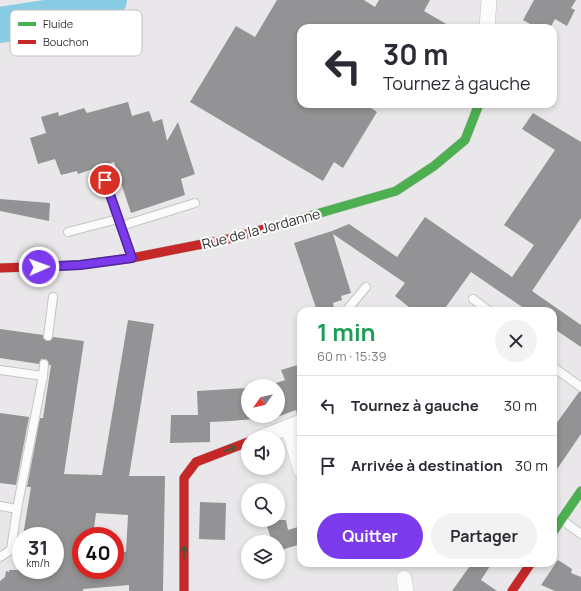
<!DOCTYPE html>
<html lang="fr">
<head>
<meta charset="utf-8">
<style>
  :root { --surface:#fff; --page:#f2f2f3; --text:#2b2b33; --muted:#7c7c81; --line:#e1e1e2; --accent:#7c3aed }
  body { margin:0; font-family:Manrope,sans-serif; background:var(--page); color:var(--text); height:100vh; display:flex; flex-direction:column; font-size:15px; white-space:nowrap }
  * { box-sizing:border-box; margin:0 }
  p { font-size:13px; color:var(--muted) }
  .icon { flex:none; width:22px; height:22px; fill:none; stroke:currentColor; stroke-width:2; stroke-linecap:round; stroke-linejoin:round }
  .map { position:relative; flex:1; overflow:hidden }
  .details { position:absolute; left:297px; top:307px; width:260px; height:260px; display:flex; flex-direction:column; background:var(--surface); border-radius:12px; box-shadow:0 2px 6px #0003 }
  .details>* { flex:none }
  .hud { position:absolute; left:297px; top:24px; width:260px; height:84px; border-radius:12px; box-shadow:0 2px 6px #0003; background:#fff; color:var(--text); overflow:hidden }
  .needle { width:26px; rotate:236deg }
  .controls { position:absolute; left:241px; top:379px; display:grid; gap:8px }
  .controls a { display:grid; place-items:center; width:44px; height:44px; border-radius:50%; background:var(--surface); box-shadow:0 2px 6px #0003; font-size:20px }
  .speed { position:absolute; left:12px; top:527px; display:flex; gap:8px; font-size:20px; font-weight:700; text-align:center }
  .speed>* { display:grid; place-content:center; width:52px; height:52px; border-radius:50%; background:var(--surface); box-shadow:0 2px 6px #0003; line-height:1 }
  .speed small { font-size:10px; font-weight:400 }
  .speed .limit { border:6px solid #d22; background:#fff; color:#111 }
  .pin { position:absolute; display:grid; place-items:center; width:34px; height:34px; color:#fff; margin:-17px; border:2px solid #fff; border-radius:50%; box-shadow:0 1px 4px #0007 }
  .me { position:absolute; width:44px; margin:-22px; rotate:88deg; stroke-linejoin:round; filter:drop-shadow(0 0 3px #0008) }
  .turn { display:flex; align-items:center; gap:14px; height:84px; padding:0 20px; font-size:18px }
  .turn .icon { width:52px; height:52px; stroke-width:2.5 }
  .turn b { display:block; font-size:28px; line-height:34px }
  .round { display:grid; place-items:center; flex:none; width:42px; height:42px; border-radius:21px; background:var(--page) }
  .head { display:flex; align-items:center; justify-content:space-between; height:68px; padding:0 20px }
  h1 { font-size:24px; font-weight:700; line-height:30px; color:#1e9e55 }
  .button { display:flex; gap:8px; margin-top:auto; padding:8px 20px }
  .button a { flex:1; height:46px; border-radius:24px; background:var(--accent); color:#fff; font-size:16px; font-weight:700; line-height:46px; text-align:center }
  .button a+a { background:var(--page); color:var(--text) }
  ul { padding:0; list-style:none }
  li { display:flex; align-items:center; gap:12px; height:60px; padding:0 20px; border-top:1px solid var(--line) }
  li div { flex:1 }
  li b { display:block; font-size:15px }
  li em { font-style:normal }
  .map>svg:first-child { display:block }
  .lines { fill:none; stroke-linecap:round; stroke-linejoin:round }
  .river { stroke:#88cce3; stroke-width:36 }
  .building { fill:#939294; fill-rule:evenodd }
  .lane-casing { stroke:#c6c4c6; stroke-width:10 }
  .street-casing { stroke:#c6c4c6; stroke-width:16 }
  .fast-casing { stroke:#c6c4c6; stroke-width:10 }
  .jam-casing { stroke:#c6c4c6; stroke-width:10 }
  .lane { stroke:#fcfbfc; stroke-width:8 }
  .street { stroke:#fcfbfc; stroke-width:15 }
  .fast { stroke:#4caf50; stroke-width:9 }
  .jam { stroke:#c62828; stroke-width:9 }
  .oneway { stroke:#395a3b }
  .route-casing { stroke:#51269a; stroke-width:10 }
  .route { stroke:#7c3aed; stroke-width:7 }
  .labels { text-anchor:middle; stroke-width:4; stroke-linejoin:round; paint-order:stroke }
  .street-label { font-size:14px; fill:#2f2d2f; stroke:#fff }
  .key { fill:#fff; stroke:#c1c0c1; stroke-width:1 }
  .key-label { font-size:11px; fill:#2f2d2f }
</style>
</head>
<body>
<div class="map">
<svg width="581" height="591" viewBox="0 0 581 591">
  <rect width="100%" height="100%" fill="#e9e7e9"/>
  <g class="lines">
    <polyline class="river" points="0,25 78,13 109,0"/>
  </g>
  <g class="building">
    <polygon points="277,0 364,0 375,7 379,0 430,0 424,11 453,28 301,28 301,104 365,104 377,112 343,168 334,162 323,181 190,102 236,26 255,37"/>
    <polygon points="534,0 576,0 571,8 575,10 567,26 555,19 550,28 537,28 523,20"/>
    <polygon points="128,102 132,116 149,111 153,122 162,119 167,141 178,122 195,174 181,179 185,195 131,213 114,162 78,174 77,171 61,175 55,159 38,164 30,138 46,133 41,117 58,112 59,116 84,108 87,113"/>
    <polygon points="533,113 581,142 581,218 532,291 581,325 581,347 553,328 553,311 528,311 471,272 443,311 414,311 395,296 405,283 333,234 351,293 341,296 342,300 333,303 334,308 317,311 294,243 332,231 349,224 397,257 425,217 512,277 534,245 504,225 555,150 522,129"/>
    <polygon points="0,199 50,203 49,221 0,211"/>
    <path d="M128,320l26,4 -25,152h36l-2,115h-34v-6l-46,4v2h-83v-10l5,-4 1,-6 3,1v-2h46v-34h-32l8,-49h-4l13,-69h3l8,-53h-2l-2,-5 -2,-1h-4l-2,5 -39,-6v-29l43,6v3l4,3h3l3,-4 31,4 -20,133 38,1zM96,513l32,2 -2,37 -11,-1v19h-34v-34h12z"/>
    <polygon points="301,364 301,413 297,414 296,410 277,417 231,421 210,422 210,442 170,443 171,415 198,415 197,391 246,388 248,393 248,416 278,416 278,386 267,386 285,380 281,370"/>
    <polygon points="579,392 581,392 581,434 553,475 553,428"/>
    <polygon points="0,413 29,417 16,485 0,483"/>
    <polygon points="200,502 226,503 225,540 199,539"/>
    <polygon points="265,520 286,520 288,530 301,526 301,544 278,551 278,542 272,542"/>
    <polygon points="558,560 572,569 571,573 581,577 581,591 555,591 541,585"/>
    <polygon points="472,563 492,563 481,580 497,591 452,591"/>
  </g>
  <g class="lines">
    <g class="lane-casing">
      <g id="lane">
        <polyline points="105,180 132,258"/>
        <polyline points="121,226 195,203"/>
        <polyline points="68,232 118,219"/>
        <polyline points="473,299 489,311"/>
        <polyline points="346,311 366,287"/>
        <polyline points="48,336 53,297"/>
        <polyline points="553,367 581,387"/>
        <polyline points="0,370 43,376 17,509 11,550 0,557"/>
        <polyline points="43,376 44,364"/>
        <polyline points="0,506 17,509"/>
        <polyline points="562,520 581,534"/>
      </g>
    </g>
    <g class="street-casing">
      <g id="street">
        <polyline points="487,28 489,0"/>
        <polyline points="288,427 301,470"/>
        <polyline points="260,438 301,422"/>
        <polyline points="404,578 406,591"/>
      </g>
    </g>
    <g class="fast-casing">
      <g id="fast">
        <polyline points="275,226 396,191 434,166 465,140 479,104"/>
        <polyline points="553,532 581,491"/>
      </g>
    </g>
    <g class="jam-casing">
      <g id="jam">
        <polyline points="0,268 80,265 132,258 228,239 275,226"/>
        <polyline points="184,591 184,478 196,462 248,442"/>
        <polyline points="512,591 531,563"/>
      </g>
    </g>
    <use href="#lane" class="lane"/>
    <use href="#street" class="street"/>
    <use href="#fast" class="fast"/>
    <use href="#jam" class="jam"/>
  </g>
  <defs><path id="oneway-shaft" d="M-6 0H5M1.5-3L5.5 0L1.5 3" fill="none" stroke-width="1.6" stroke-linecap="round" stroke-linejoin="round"/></defs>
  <g class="oneway">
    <use href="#oneway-shaft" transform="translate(230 449) rotate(-21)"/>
    <use href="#oneway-shaft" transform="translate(184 552) rotate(-90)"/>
  </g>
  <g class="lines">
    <g class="route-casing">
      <polyline id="route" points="39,267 80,265 132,258 105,180"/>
    </g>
    <use href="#route" class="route"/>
  </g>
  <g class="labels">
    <g class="street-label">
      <text transform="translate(261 229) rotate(-15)" y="5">Rue de la Jordanne</text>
    </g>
  </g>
  <rect x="10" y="10" width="132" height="46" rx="6" class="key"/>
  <rect x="18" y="22" width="18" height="4" fill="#4caf50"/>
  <rect x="18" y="40" width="18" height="4" fill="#c62828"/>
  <g class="key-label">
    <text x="43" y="28">Fluide</text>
    <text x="43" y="46">Bouchon</text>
  </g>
</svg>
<div class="controls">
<a><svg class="needle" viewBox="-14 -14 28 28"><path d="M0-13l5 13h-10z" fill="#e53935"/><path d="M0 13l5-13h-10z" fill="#7c7c81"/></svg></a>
<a><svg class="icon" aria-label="sound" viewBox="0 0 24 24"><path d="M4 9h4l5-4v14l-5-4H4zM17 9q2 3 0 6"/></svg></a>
<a><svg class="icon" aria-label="search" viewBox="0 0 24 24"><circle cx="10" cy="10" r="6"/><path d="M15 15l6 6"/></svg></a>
<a><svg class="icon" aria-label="layers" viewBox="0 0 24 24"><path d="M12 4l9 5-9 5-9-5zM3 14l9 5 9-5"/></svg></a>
</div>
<div class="speed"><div>31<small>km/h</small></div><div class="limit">40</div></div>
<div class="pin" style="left:105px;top:180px;background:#d93025"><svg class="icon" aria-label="arrive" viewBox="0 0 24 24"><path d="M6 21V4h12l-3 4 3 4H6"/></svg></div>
<svg class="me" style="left:39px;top:267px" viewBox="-20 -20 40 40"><circle r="17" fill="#7c3aed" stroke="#fff" stroke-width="3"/><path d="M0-11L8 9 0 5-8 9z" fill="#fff"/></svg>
<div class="hud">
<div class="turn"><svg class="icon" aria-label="left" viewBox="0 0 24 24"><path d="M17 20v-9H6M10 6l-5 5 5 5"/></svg><div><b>30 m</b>Tournez à gauche</div></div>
</div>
<section class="details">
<div class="head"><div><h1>1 min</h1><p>60 m · 15:39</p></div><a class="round"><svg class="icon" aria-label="close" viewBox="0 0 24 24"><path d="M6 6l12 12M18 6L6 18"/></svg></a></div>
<ul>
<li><svg class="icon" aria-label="left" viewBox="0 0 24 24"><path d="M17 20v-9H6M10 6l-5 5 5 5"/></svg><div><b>Tournez à gauche</b></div><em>30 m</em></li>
<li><svg class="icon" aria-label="arrive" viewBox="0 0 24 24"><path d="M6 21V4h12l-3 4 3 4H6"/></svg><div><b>Arrivée à destination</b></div><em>30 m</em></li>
</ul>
<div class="button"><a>Quitter</a><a>Partager</a></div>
</section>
</div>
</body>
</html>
